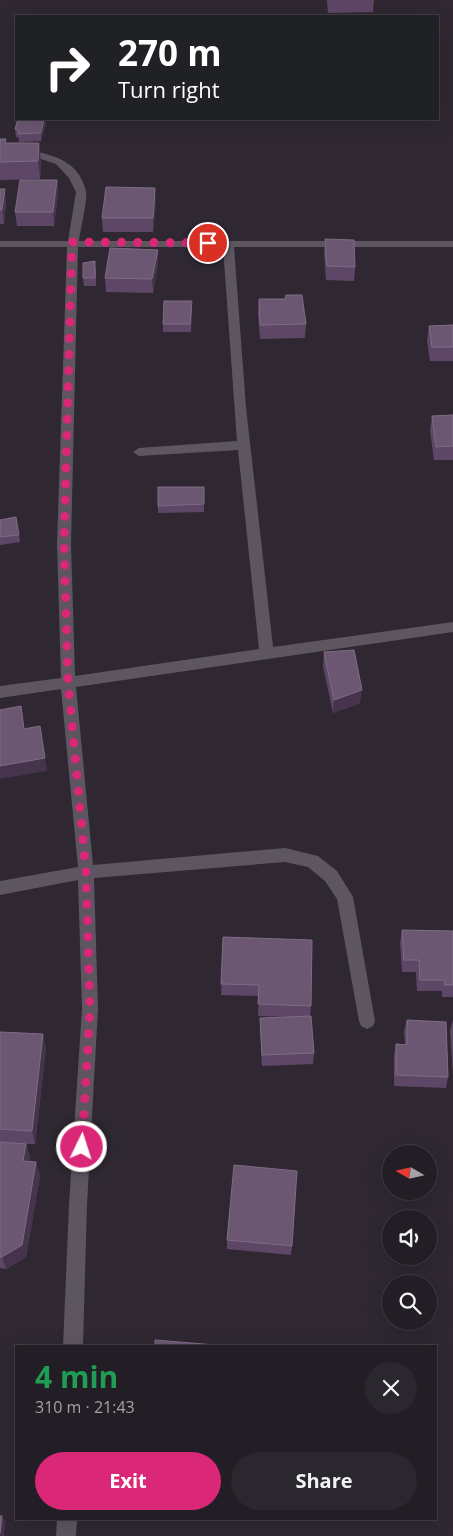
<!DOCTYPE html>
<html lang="en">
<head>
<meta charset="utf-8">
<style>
  :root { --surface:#231e26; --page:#2b272e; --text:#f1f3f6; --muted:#a3a2a7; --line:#403c43; --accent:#db2777 }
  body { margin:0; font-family:"Open Sans",sans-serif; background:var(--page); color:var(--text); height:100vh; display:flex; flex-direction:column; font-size:19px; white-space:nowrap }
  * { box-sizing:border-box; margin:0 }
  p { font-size:16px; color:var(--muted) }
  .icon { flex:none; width:28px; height:28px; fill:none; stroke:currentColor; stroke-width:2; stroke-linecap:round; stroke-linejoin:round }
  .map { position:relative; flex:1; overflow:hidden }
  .side { position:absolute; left:15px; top:1345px; width:422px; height:175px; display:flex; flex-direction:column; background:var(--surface); border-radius:0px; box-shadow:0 5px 20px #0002,0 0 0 1px var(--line) }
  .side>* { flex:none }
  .hud { position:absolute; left:15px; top:15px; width:424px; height:105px; border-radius:0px; box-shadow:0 5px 20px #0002,0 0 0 1px var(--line); background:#202124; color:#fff; overflow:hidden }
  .needle { width:32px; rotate:279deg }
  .tools { position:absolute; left:382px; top:1145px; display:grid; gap:10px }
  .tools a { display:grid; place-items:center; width:55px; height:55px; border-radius:50%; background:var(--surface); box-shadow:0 5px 20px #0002,0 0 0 1px var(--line); font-size:25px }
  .pin { position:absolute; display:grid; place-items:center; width:42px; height:42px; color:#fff; margin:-21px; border:2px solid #fff; border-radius:50%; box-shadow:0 1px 5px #0007 }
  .me { position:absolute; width:55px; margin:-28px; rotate:4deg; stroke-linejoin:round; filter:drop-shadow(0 0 4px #0008) }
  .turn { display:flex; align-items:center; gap:18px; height:105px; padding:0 20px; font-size:22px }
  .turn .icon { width:65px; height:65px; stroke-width:2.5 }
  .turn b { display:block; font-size:35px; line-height:42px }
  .round { display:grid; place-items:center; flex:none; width:52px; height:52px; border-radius:26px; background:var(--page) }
  .headline { display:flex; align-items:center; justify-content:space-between; height:85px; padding:0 20px }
  h1 { font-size:30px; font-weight:700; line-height:38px; color:#1e9e55 }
  .action { display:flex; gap:10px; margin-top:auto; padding:10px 20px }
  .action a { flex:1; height:58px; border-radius:30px; background:var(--accent); color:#fff; font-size:20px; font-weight:700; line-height:58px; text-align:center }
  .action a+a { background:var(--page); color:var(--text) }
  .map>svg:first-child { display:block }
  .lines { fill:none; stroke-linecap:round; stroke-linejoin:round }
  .minor { fill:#5d5560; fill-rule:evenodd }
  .wall { fill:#5e4766 }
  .shaded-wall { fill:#45344c }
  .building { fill:#6c5773; stroke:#7e6c85 }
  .route { stroke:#db2777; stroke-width:9; stroke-dasharray:0 16.2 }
</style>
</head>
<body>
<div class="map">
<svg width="453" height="1536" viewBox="0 0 453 1536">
  <rect width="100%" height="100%" fill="#2f2832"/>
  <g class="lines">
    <g class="minor">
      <path d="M0,148c32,3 77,3 86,43 2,9 -6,39 -7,50h374v6h-219l12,160 27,240 180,-25v10l-377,55 17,178 192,-17 33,8 19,15 16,26 22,124 -2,5 -6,3 -6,-3 -2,-5 -22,-122 -12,-18 -17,-14 -23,-5 -191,16 4,131 -11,196 -4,141h-20l6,-141 13,-196 -4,-129 -78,15v-14l78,-14 -17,-178 -61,9v-12l61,-8 -4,-134 10,-297h-67v-6h68l8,-49 -7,-14 -13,-14 -18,-6 -38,-4zM78,247h145l14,194 -98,7 -6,4 6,4 99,-6 21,199 -184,27 -4,-132z"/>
      <polygon points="57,1519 77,1519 76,1536 56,1536"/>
    </g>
  </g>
  <g class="wall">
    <polygon points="327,0 374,0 373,12 328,13"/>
    <polygon points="18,119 46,119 46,124 41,141 19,142 19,138 16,137 15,129"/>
    <polygon points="0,139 6,143 41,161 40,179 0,180"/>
    <polygon points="57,180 58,194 54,226 17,226 15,212"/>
    <polygon points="0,189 6,203 4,224 0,224"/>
    <polygon points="156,202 153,232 103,232 102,218"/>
    <polygon points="325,239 355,267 354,281 326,280 324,253"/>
    <polygon points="158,264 153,293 106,292 105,278"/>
    <polygon points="96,268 96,286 84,286 83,278"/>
    <polygon points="259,299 306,324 305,338 260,339 258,313"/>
    <polygon points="192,309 191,332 163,332 163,324"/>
    <polygon points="453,325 453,361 430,361 427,340 429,326"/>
    <polygon points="453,415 453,460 434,460 430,430 432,416"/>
    <polygon points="158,487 204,504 204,512 158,513"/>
    <polygon points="16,517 20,542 0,545 0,520"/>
    <polygon points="324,652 360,703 333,713 323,666"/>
    <polygon points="402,930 453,931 453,997 442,997 442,991 417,991 416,972 402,972 400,942"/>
    <polygon points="223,937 311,1006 310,1016 314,1053 313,1064 262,1066 260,1029 260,1018 291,1017 258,1016 259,996 221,995"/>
    <polygon points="407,1020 448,1077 446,1088 394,1086 394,1055 396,1044 405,1045 404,1031"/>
    <polygon points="453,1020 453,1075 450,1031"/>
    <polygon points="0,1032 46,1048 35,1144 23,1144 26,1144 30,1157 29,1162 36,1162 40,1176 26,1257 6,1269 0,1268"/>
    <polygon points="227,1240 292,1246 291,1255 227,1249"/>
  </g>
  <g class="shaded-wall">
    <polygon points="44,119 46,119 46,124 41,141 41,133"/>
    <polygon points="39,143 41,161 40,179 38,161"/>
    <polygon points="57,180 58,194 54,226 53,212"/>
    <polygon points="155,188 156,202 153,232 153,218"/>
    <polygon points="5,189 6,203 4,224 2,210"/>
    <polygon points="158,250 158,264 153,293 152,279"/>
    <polygon points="362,690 360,703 333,713 334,700"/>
    <polygon points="45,758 47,771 0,779 0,766"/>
    <polygon points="43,1034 46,1048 35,1144 32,1131"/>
    <polygon points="26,1144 30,1157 27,1174 23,1161"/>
    <polygon points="36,1162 40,1176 26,1257 6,1269 2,1257"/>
    <polygon points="2,1516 5,1522 4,1536 0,1536"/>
  </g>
  <g class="building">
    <polygon points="18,119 44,119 41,133 18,134 19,131 15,129"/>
    <polygon points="0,139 6,139 5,143 39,143 38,161 0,162"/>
    <polygon points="20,180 57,180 53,212 15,212"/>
    <polygon points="106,187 155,188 153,218 102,218"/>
    <polygon points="0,189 5,189 2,210 0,210"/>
    <polygon points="325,239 354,240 355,267 327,266"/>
    <polygon points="110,248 158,250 152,279 105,278"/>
    <polygon points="95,261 95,278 83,278 83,263"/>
    <polygon points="286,295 302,295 306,324 260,325 259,299 285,299"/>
    <polygon points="164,301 192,301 190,324 163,324"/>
    <polygon points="453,325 453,347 432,347 429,326"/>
    <polygon points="453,415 453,446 436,447 432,416"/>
    <polygon points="158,487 204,487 204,504 158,506"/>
    <polygon points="16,517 19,535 0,537 0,520"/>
    <polygon points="354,650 362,690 334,700 324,652"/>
    <polygon points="21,706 24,729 40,726 45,758 0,766 0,710"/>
    <polygon points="402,930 453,931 453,985 445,985 444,980 420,980 419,960 404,960"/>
    <polygon points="223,937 312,940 311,1006 258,1004 259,985 221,984"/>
    <polygon points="311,1016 314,1053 262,1055 260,1018"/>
    <polygon points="407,1020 446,1022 448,1077 396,1075 396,1044 407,1045"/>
    <polygon points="0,1032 43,1034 32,1131 0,1129"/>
    <polygon points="0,1142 26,1144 23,1161 36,1162 22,1245 2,1257 0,1257"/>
    <polygon points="234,1165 297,1171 292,1246 227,1240"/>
    <polygon points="155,1340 228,1346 155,1346"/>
    <polygon points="0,1516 2,1516 0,1533"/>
  </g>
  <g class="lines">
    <polyline class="route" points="82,1147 90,1009 86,872 68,682 64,544 72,242 208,243"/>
  </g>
</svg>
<div class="tools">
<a><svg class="needle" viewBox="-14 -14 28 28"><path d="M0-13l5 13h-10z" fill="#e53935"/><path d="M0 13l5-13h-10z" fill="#a3a2a7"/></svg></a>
<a><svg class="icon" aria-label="sound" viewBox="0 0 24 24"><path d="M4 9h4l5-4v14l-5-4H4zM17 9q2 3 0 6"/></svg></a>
<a><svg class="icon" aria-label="search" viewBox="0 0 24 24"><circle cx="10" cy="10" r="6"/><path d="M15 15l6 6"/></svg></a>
</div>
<div class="pin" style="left:208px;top:243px;background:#d93025"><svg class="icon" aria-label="arrive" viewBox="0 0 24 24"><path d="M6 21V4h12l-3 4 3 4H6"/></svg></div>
<svg class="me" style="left:82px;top:1147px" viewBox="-20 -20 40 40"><circle r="17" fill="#db2777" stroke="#fff" stroke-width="3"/><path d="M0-11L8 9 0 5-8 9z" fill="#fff"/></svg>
<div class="hud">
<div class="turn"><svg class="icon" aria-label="right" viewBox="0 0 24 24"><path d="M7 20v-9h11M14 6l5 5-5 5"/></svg><div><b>270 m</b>Turn right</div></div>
</div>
<section class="side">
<div class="headline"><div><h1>4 min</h1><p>310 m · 21:43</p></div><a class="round"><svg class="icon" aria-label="close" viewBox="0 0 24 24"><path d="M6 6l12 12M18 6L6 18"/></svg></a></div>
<div class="action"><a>Exit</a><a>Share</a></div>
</section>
</div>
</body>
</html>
